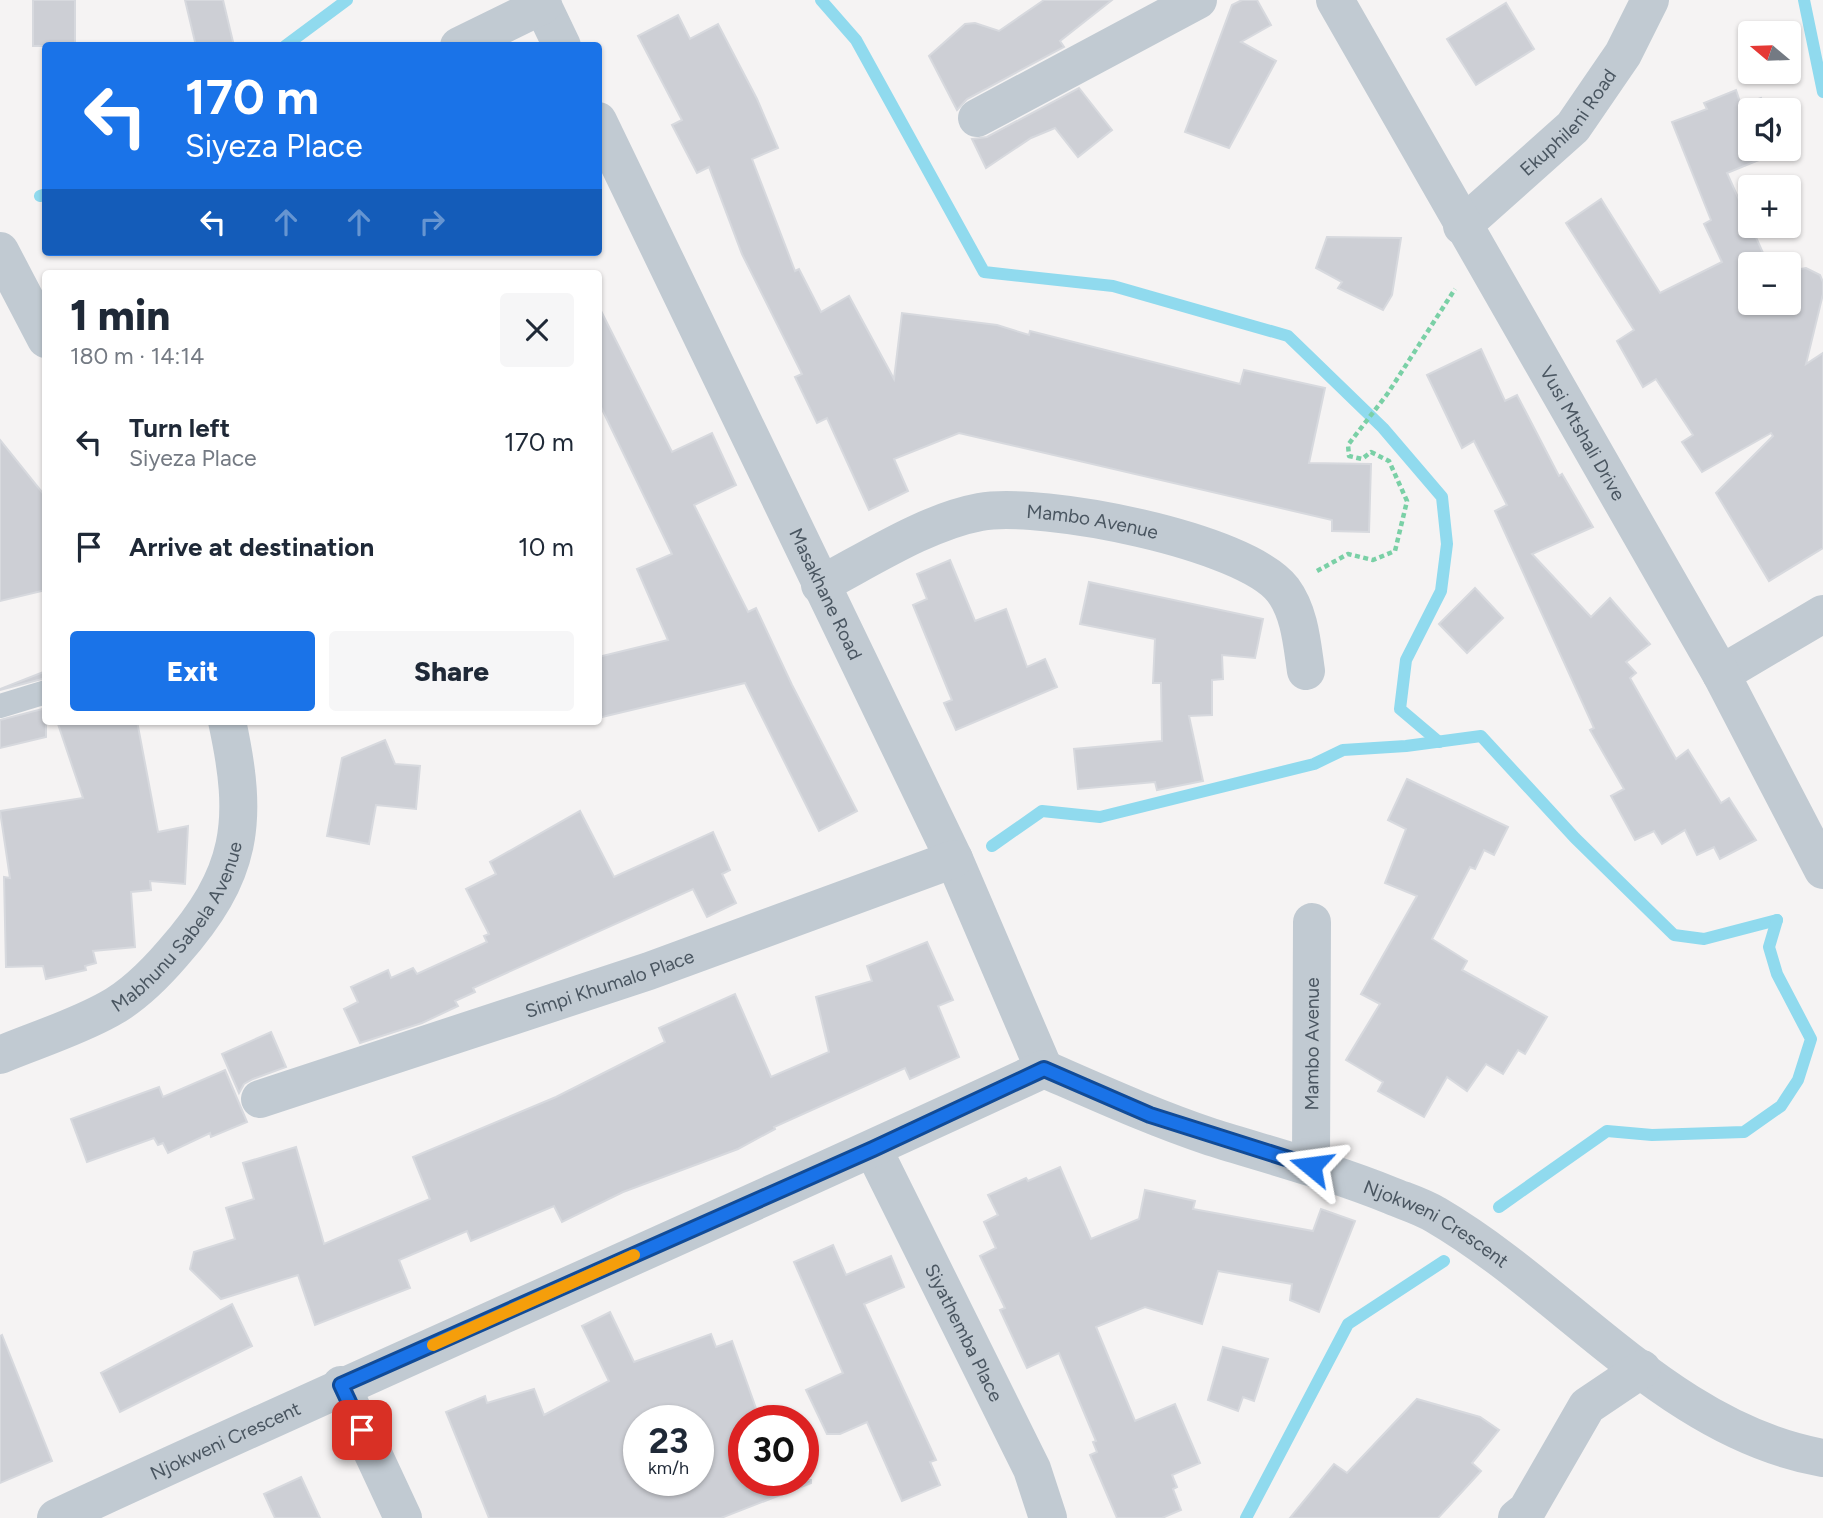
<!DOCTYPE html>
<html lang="en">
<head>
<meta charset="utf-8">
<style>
  :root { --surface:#fff; --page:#f6f6f7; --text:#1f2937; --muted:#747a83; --accent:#1a73e8 }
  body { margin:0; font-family:Figtree,sans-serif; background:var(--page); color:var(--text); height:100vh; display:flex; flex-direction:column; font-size:26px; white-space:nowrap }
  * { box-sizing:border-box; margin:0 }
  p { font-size:23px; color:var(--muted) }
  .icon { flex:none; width:38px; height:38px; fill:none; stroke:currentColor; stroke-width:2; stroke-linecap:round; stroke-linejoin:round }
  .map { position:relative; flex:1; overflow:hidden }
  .drawer { position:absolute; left:42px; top:270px; width:560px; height:455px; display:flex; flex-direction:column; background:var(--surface); border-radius:7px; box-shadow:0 2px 5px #0004 }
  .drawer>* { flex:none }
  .hud { position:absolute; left:42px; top:42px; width:560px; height:214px; border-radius:7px; box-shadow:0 2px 5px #0004; background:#1a73e8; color:#fff; overflow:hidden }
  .needle { width:46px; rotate:289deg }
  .buttons { position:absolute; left:1738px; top:21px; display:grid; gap:14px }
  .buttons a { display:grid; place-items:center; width:63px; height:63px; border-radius:7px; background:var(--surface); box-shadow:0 2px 5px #0004; font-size:35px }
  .speed { position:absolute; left:623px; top:1405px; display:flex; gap:14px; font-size:35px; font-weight:700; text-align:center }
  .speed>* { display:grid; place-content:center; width:91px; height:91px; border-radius:50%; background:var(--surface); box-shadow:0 2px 5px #0004; line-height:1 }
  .speed small { font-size:18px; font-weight:400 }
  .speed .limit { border:10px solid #d22; background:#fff; color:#111 }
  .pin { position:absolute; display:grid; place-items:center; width:60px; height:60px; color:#fff; margin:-30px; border-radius:14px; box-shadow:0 4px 10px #0006 }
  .me { position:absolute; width:77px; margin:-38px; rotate:286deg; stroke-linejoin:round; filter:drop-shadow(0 0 5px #0008) }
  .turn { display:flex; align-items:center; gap:24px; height:147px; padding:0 28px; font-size:32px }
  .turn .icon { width:91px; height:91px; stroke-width:2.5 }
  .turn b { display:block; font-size:49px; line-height:60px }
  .lanes { display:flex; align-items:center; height:66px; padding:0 28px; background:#0003; justify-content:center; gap:35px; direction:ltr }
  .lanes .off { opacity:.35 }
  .round { display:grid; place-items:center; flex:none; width:74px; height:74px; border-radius:7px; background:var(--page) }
  .summary { display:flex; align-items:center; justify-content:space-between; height:119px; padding:0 28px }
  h1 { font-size:42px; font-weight:800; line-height:52px }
  .action { display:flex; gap:14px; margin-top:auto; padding:14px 28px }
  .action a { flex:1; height:80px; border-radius:7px; background:var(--accent); color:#fff; font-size:28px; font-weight:800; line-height:80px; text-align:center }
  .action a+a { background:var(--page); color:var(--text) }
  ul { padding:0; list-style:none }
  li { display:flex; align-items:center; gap:21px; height:105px; padding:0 28px }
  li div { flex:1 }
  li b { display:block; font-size:26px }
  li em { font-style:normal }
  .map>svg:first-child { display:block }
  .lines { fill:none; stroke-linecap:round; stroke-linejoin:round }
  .stream { stroke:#90daee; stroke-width:12 }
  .building { fill:#cdcfd5; stroke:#d7d9de; stroke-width:2; fill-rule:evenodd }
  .path { stroke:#7ad0a6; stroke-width:4.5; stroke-dasharray:5 3.5; stroke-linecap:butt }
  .service { stroke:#c1cad2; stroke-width:24 }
  .minor { stroke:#c1cad2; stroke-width:38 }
  .tertiary { stroke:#c1cad2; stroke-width:38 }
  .route-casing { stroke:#114b97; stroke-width:18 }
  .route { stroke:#1a73e8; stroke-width:12 }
  .slow { stroke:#f59e0b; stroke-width:12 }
  .labels { text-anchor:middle; stroke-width:7; stroke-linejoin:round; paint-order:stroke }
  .street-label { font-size:19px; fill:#4a5661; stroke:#fff }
</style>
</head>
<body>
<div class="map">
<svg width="1823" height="1518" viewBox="0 0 1823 1518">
  <rect width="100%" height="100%" fill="#f5f3f3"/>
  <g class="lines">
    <g class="stream">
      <polyline points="821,0 856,40 984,272 1113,286 1288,336 1383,428 1442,497 1447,544 1441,591 1406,660 1400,709 1439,742"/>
      <polyline points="1804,0 1823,92"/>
      <polyline points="285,46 347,0"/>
      <polyline points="40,196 46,194"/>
      <polyline points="992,846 1042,811 1100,817 1314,764 1343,750 1406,746 1481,736 1575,838 1674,935 1704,939 1777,920"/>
      <polyline points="1499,1207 1607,1131 1652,1135 1744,1132 1781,1106 1798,1080 1811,1039 1777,974 1769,947 1777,920"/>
      <polyline points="1246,1518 1348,1324 1444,1261"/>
    </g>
  </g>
  <g class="building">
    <rect x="33" y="0" width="42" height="46"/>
    <polygon points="185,0 223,0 234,46 196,46"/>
    <polygon points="1044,0 1112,0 1060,41 1064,47 967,99 957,110 929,56 965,24 975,23 999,31"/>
    <polygon points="1242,0 1257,0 1271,25 1241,42 1276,61 1229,148 1185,132 1232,5"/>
    <polygon points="1506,3 1534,49 1476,85 1447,39"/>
    <polygon points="678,15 690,39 718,24 757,99 778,148 752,159 795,271 799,269 821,312 849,296 894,379 902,313 997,325 1029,335 1030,331 1240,384 1244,370 1325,388 1309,463 1371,464 1369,532 1332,531 1332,520 959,433 894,459 908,491 869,510 827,418 817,423 795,377 802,374 742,254 709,167 697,173 672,125 682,120 638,36"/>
    <polygon points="1079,88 1112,130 1078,157 1055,128 1031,138 986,168 972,139 987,137"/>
    <polygon points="1736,90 1741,105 1761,98 1766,110 1750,110 1750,149 1764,149 1761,150 1764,158 1727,173 1768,264 1750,264 1750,303 1788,303 1788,271 1806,268 1820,275 1823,282 1823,294 1806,364 1823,353 1823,548 1769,581 1716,493 1773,436 1771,433 1702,472 1682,442 1693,435 1656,379 1643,387 1617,341 1634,330 1566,223 1601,199 1660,293 1722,262 1704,224 1711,220 1672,122 1707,109 1704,103"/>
    <polygon points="1327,237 1401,238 1392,295 1383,310 1338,288 1342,282 1316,268"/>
    <polygon points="598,305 672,452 712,433 736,485 694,505 748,612 756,608 792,685 857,811 819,831 745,683 598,718 598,657 668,640 637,569 672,554 598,401"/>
    <polygon points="1481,349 1505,401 1517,395 1559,476 1562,474 1593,527 1532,554 1591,617 1610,598 1650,644 1626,662 1636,673 1630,678 1676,759 1688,750 1721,803 1729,798 1756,840 1720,859 1714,847 1697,855 1685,830 1662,844 1654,831 1635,840 1611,796 1624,789 1590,730 1594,728 1495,511 1507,505 1474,441 1462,448 1427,375"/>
    <polygon points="0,440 46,497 46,590 0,601"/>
    <polygon points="950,560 975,621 1006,609 1027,667 1045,659 1057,687 956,730 944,703 952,700 913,605 927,599 917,574"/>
    <polygon points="1089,582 1263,619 1255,658 1222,655 1223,679 1212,680 1212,715 1189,716 1203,781 1157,790 1155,782 1078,789 1074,749 1162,741 1161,683 1153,683 1155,639 1080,624"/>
    <polygon points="1475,588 1503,618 1467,653 1439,624"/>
    <polygon points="46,671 46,678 0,690 0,689"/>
    <polygon points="46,708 46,737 0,748 0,720"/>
    <polygon points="57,721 137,721 158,832 188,826 185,884 150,881 151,890 131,892 135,947 93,951 96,963 85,966 86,970 46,979 43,966 6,967 4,877 10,878 0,811 83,798"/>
    <polygon points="385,740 395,764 420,766 416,809 376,805 369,844 327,836 342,758"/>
    <polygon points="1407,779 1508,827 1494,855 1484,850 1475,869 1470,867 1432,939 1467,961 1462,970 1547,1017 1525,1054 1518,1050 1503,1074 1486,1064 1467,1091 1447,1077 1424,1117 1378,1091 1383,1082 1346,1060 1380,1004 1361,994 1417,896 1385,883 1406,829 1388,820"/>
    <polygon points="580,811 614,877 713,832 730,870 722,874 736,903 707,917 693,889 473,988 475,992 455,1001 458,1006 422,1023 360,1043 344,1009 358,1002 351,987 388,970 391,978 413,968 417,974 487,942 484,936 489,934 466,889 496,874 490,862"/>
    <polygon points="927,942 953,1000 938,1006 959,1057 910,1079 905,1068 774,1127 775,1129 738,1149 623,1192 562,1222 554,1206 471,1241 467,1231 399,1260 410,1288 315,1325 298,1275 221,1299 190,1269 194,1252 235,1239 226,1208 254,1199 243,1163 296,1147 324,1244 430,1199 413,1157 556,1097 665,1042 659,1028 735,994 771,1077 829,1052 816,997 872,981 867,966"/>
    <polygon points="271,1032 286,1067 253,1079 244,1084 239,1093 222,1054"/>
    <polygon points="225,1070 247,1122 211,1137 210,1133 168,1153 163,1143 158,1145 154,1138 87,1162 71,1119 159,1087 163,1097"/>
    <polygon points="1060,1167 1091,1239 1139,1219 1145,1190 1195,1201 1193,1209 1313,1231 1321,1209 1355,1221 1319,1312 1290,1300 1292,1284 1218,1271 1202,1324 1145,1307 1096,1327 1135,1421 1175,1404 1200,1463 1172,1475 1177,1487 1173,1489 1181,1510 1162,1518 1117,1518 1090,1455 1097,1452 1093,1442 1096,1441 1059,1353 1027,1368 1000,1310 1005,1308 980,1256 996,1248 984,1222 998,1215 988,1195 1026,1178 1028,1181"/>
    <polygon points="833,1245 846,1275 891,1256 904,1287 864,1304 936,1460 930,1462 940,1485 902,1501 867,1422 840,1434 827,1434 806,1390 843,1373 794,1262"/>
    <polygon points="232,1304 252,1346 120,1412 101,1373"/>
    <path d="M610,1312l24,50 77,-28 5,13 16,-6 26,73 -14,7v59h67v3l-90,35h-232l-43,-106 39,-16 2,7 47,-14 10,26 65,-34 -27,-55zM639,1421h59v59h-59z"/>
    <polygon points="2,1335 52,1461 0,1483 0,1336"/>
    <polygon points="1223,1347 1268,1359 1254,1401 1243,1397 1238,1411 1208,1400"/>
    <polygon points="1417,1399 1480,1417 1499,1430 1472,1463 1481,1471 1438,1518 1290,1518 1334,1464 1347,1473"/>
    <polygon points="301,1477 320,1518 275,1518 264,1494"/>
  </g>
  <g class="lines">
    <polyline class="path" points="1317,571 1348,554 1373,560 1395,551 1407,501 1389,461 1371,452 1362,459 1349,456 1348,445 1388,393 1455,289"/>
    <polyline class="service" points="0,706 46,692"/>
    <g class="minor">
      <polyline points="540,0 562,46"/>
      <polyline points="459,46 543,5"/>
      <polyline points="977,118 1198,0"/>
      <path id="s1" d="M598,121l356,738 90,210"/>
      <path id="s2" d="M1462,226l111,-99 50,-73 27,-54"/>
      <polyline points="0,251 46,339"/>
      <path id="s3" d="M820,585c48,-25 106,-63 160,-73 61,-11 265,28 303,78 17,23 19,54 23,81"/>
      <polyline points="1721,674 1823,614"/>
      <path id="s4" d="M0,1055c36,-15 75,-27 109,-46 24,-13 46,-35 64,-56 70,-79 76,-131 54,-232"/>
      <path id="s5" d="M260,1099l389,-128 305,-112"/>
      <path id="s6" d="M873,1149l159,320 16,49"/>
      <path id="s7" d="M1311,1166l1,-244"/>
      <polyline points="341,1385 403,1518"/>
      <path id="s8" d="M56,1518c328,-152 660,-296 988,-449 55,24 110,49 167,68 61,19 122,35 181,59 15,6 31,11 44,19 130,76 234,216 387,243"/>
      <polyline points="1517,1518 1527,1510 1587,1406 1642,1369"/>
    </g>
    <path class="tertiary" id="s9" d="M1335,0l386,674 102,196"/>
  </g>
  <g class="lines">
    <g class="route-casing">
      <polyline id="route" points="362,1430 341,1385 873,1149 1044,1069 1150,1115 1311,1166"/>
    </g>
    <use href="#route" class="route"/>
    <polyline class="slow" points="433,1345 634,1255"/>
  </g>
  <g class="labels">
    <g class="street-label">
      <text dy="7" stroke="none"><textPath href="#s2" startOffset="149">Ekuphileni Road</textPath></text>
      <text dy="7" stroke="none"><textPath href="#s9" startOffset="499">Vusi Mtshali Drive</textPath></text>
      <text dy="7" stroke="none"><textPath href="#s3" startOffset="290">Mambo Avenue</textPath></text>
      <text dy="7" stroke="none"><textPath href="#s1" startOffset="525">Masakhane Road</textPath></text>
      <text dy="7" stroke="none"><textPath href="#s4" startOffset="228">Mabhunu Sabela Avenue</textPath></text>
      <text dy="7" stroke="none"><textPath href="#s5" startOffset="368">Simpi Khumalo Place</textPath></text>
      <text dy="7" stroke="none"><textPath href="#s7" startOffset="122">Mambo Avenue</textPath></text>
      <text dy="7" stroke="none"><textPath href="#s8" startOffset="1508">Njokweni Crescent</textPath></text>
      <text dy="7" stroke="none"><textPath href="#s6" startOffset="205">Siyathemba Place</textPath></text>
      <text dy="7" stroke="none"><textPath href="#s8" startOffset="186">Njokweni Crescent</textPath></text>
    </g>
  </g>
</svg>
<div class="buttons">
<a><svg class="needle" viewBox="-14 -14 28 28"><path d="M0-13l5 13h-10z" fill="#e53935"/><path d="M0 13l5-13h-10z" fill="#747a83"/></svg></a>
<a><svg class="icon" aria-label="sound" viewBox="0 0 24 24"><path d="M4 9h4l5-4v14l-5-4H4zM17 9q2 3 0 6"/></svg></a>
<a>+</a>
<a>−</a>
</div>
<div class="speed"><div>23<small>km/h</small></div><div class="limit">30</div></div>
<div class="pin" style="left:362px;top:1430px;background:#d93025"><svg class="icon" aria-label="arrive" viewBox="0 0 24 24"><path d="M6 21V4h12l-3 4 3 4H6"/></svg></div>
<svg class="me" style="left:1311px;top:1166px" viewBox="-20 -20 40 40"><path d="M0-17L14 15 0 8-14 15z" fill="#1a73e8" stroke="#fff" stroke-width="4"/></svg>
<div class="hud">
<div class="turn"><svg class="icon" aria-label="left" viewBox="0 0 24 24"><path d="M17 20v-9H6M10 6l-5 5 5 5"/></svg><div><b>170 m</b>Siyeza Place</div></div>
<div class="lanes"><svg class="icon" aria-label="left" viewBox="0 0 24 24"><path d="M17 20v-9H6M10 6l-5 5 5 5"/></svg><svg class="icon off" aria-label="ahead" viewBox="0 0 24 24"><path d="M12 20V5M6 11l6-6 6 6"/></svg><svg class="icon off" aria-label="ahead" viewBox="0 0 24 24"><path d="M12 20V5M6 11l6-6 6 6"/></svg><svg class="icon off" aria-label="right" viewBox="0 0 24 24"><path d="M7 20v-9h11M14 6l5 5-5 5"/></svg></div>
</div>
<section class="drawer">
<div class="summary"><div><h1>1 min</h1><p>180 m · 14:14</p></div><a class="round"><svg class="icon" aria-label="close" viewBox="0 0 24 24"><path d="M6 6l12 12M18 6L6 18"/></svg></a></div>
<ul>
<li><svg class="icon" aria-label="left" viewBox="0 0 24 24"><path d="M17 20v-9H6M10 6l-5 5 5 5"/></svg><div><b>Turn left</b><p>Siyeza Place</p></div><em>170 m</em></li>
<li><svg class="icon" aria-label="arrive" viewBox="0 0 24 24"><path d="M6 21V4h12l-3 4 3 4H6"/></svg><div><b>Arrive at destination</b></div><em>10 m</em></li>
</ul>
<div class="action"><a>Exit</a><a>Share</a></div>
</section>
</div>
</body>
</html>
